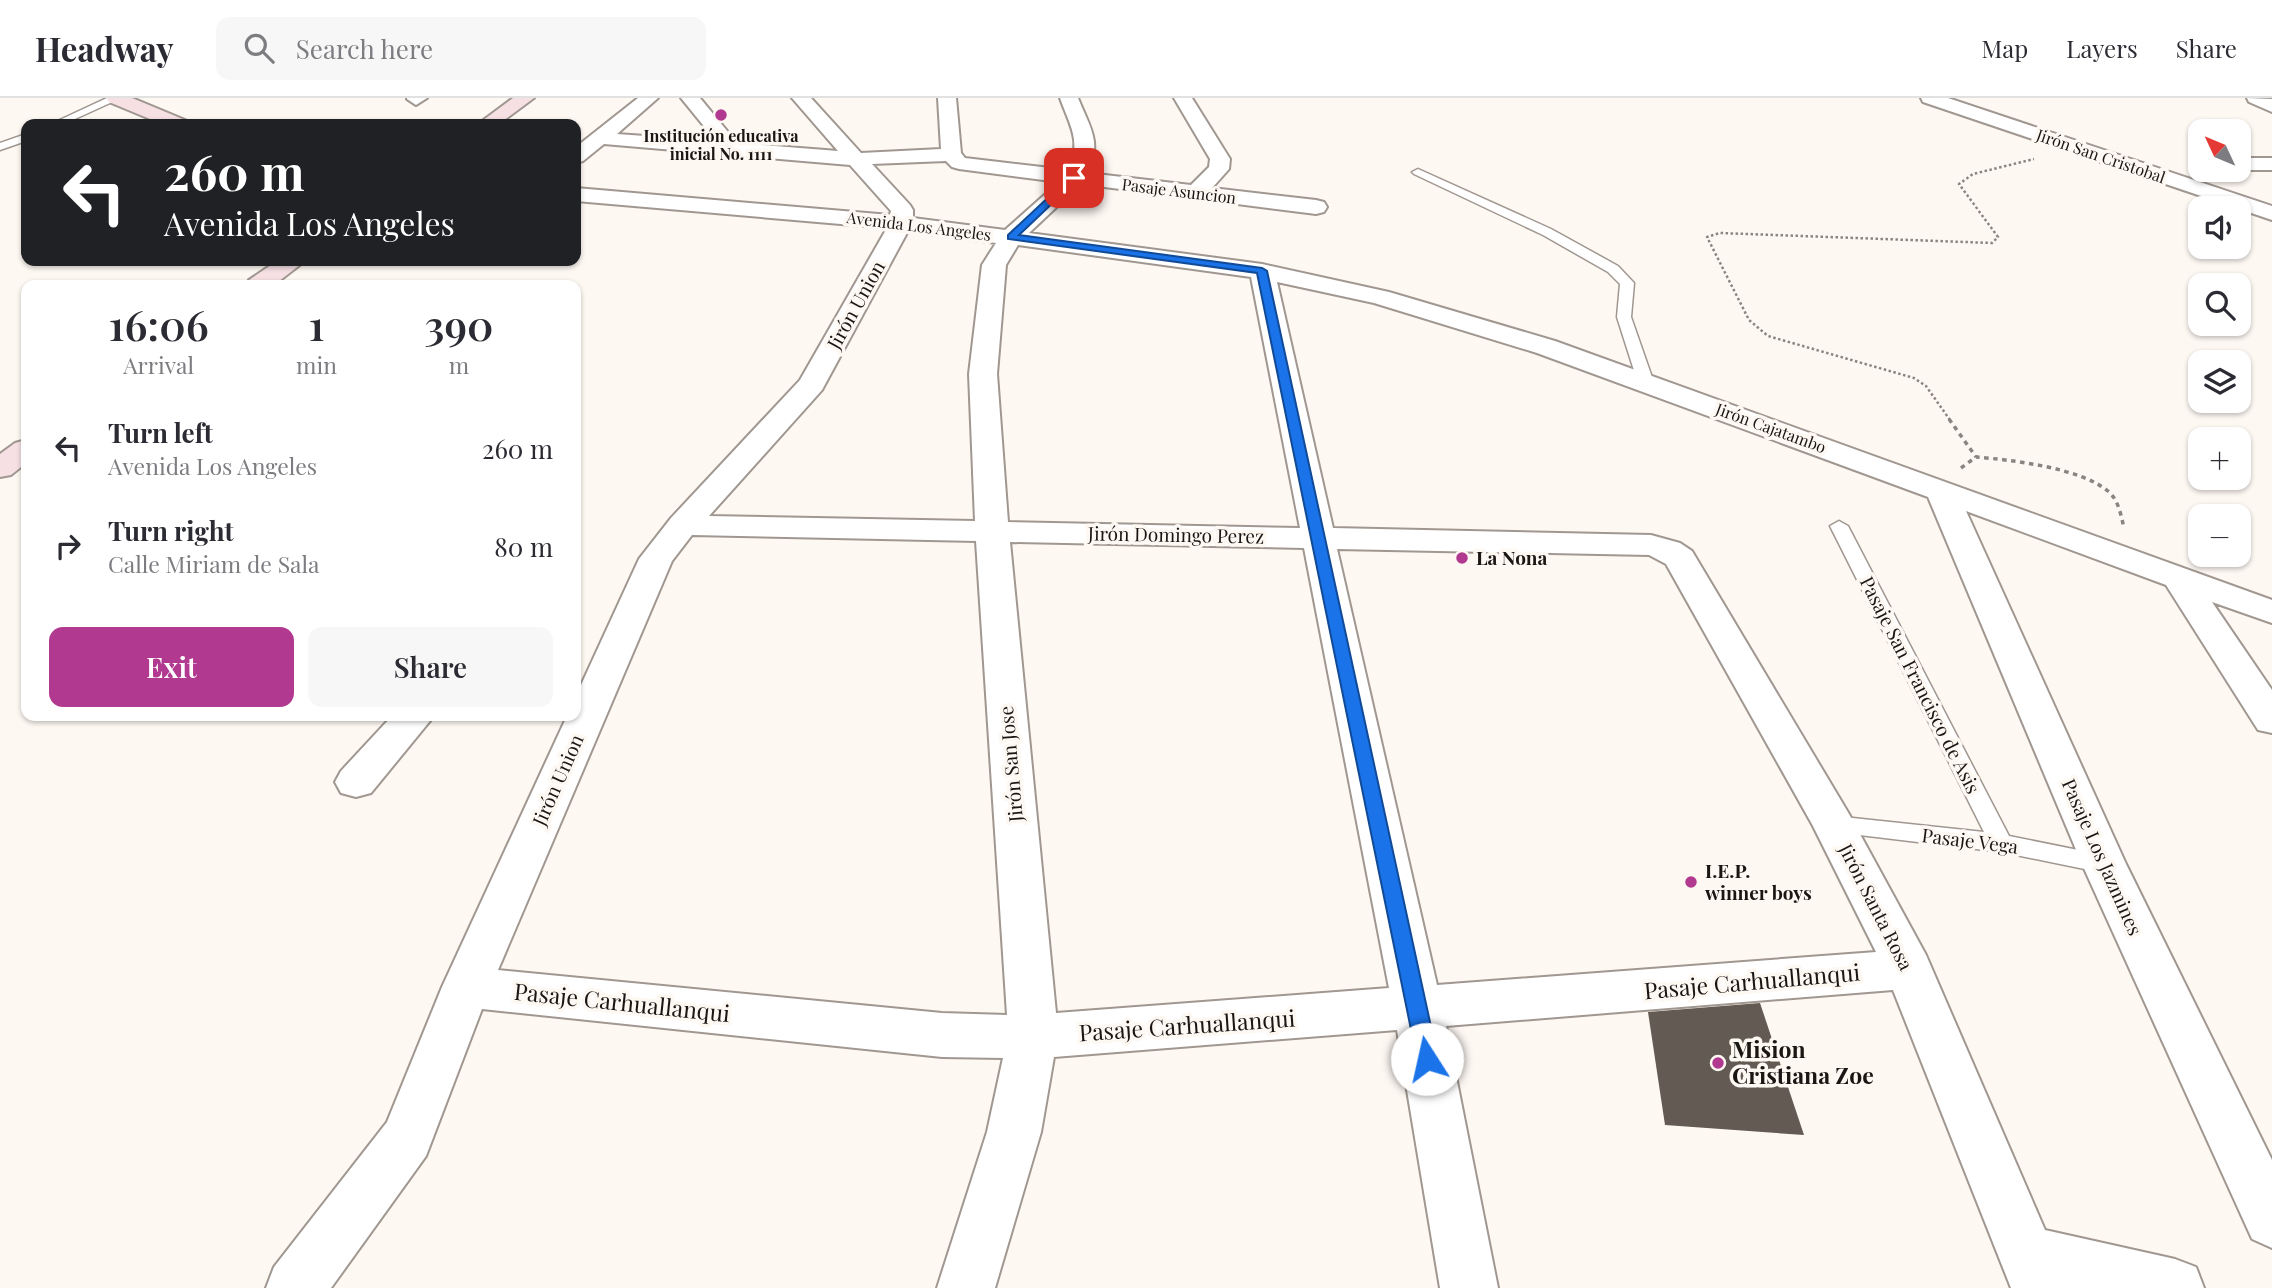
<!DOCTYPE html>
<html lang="en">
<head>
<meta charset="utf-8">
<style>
  :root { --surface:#fff; --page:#f7f7f7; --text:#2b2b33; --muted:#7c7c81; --line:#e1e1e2; --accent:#b13a90 }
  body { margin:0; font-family:"Playfair Display",serif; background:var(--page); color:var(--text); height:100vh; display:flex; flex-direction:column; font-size:26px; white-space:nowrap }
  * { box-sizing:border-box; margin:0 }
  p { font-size:23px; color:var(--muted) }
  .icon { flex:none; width:38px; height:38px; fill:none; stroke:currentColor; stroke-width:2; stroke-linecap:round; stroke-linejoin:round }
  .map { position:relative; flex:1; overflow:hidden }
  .details { position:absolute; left:21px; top:182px; width:560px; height:441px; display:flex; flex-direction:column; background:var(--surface); border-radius:14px; box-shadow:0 2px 5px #0004 }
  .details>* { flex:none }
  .hud { position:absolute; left:21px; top:21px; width:560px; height:147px; border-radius:14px; box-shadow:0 2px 5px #0004; background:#202124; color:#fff; overflow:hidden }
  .needle { width:46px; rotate:314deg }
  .tools { position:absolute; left:2188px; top:21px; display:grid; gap:14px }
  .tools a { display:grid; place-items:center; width:63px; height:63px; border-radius:14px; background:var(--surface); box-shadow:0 2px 5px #0004; font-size:35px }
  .pin { position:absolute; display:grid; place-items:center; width:60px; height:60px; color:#fff; margin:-30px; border-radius:14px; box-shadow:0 4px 10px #0006 }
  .me { position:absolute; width:77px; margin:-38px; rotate:350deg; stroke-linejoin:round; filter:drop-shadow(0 0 5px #0008) }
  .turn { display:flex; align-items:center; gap:24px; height:147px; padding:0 28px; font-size:32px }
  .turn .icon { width:91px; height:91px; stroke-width:2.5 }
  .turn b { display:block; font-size:49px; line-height:60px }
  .eta { display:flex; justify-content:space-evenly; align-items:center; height:119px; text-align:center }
  .eta b { font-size:42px; font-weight:600; line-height:49px }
  .action { display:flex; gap:14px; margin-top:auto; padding:14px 28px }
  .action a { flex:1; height:80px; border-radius:14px; background:var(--accent); color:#fff; font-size:28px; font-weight:600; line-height:80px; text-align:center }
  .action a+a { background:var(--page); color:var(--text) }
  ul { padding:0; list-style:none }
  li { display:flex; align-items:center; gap:21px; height:98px; padding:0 28px }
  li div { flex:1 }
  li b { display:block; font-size:26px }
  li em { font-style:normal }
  header { display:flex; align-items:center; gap:42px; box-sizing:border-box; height:98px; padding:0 35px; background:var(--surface); border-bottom:2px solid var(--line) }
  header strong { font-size:33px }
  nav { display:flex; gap:38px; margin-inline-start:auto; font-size:24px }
  .search { width:490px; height:63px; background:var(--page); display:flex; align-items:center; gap:18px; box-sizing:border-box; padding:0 24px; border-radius:14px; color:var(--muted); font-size:26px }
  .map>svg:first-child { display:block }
  .building { fill:#625a53 }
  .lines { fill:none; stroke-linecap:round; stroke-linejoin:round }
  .lane-casing { stroke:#a09790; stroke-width:3 }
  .street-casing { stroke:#a09790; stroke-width:4 }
  .secondary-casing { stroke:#a09790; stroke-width:4 }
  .path-far1 { stroke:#8a8582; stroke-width:2.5; stroke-dasharray:2.5 2.5; stroke-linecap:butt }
  .path { stroke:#8a8582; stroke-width:3.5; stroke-dasharray:4.5 4.5; stroke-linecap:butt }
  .lane { fill:#fff; fill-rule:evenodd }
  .street { fill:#fff; fill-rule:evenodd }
  .secondary { fill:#f6e0e4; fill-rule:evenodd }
  .route { fill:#1a73e8; stroke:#114b97; stroke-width:2 }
  .poi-dot { fill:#b13a90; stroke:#fef8f3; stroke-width:2.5 }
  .labels { text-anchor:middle; stroke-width:7; stroke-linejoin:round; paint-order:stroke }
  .far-poi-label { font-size:16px; font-weight:bold; fill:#1a1614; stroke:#fef8f3 }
  .far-street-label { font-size:16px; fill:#1a1614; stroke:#fef8f3 }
  .street-label { font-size:19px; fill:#1a1614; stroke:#fef8f3 }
  .poi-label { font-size:19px; font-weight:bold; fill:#1a1614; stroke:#fef8f3; text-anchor:start }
  .near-street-label { font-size:23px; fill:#1a1614; stroke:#fef8f3 }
  .near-poi-label { font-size:23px; font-weight:bold; fill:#1a1614; stroke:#fef8f3; text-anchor:start }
</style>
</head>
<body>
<header>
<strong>Headway</strong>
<div class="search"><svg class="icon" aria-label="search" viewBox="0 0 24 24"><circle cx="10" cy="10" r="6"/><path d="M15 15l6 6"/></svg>Search here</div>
<nav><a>Map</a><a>Layers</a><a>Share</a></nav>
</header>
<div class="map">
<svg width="2272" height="1190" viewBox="0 0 2272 1190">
  <rect width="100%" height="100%" fill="#fef8f3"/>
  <polygon class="building" points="1760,905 1804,1037 1665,1027 1648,914"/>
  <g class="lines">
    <g class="lane-casing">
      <g id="lane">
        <polygon points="107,0 121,0 64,26 51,26"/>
        <polygon points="26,36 26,43 0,52 0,45"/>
        <polygon points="1418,71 1551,131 1618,168 1634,185 1631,219 1654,285 1651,288 1641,288 1638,285 1617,219 1620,186 1608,174 1543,137 1414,76 1412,74"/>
        <polygon points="1839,423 1848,428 2009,738 2113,759 2116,766 2113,773 2104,775 2001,754 1826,733 1822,727 1826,721 1834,718 1984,734 1830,428"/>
      </g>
    </g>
    <g class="street-casing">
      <g id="street">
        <polygon points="427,0 416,7 407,1 407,0"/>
        <path d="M638,0h20l-41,36 99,7 -35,-43h19l37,45 101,8 -46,-53h19l50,55 80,-4 -3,-51h18l5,55 4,5 103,12c14,-29 2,-44 -8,-72h18c12,30 24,43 10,75l103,12 18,-18 1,-8 -36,-61h18l38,61 -1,10 -17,19 104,12 8,2 3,5 -3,5 -8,2 -235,-30 -52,49 233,31 127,28 166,49 717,259v23l-60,-21 60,88v43l-14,-3 -92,-145 -200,-74 160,353 146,296v88l-20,-9 -170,-375 -154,-367 -391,-144 -163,-50 -97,-21 56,246 318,7 29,8 12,8 157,263 77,141 119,275 130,29 21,8 8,21h-193l-118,-298 -447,36 52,262h-58l-43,-258 -343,27 -13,75 -46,156h-58l50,-156 16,-74 -61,-1 -460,-48 -56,147 -95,132h-65l8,-21 113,-145 55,-135 125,-271h9v-20l63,-137 32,-41 129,-138 87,-152 -311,-27v-13l314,27 1,-4 -41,-46 -246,-21 -21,17 -7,2v-16zM946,63l6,6 7,2 100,13 -54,48 -92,-12v-8l-3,-5 -38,-41zM908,133l88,12 -14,22 -13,109 6,147 -266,-5 113,-126zM1018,147l233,32 49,251 -292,-6 -11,-148 9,-109zM692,437l284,6 31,474 -65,-2 -444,-43 174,-409zM1010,444l294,6 85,440 -333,25zM1337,451l312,6 17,9 147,262 63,126 -439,33z"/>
        <polygon points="1921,0 1948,0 2272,108 2272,122 1923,4"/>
        <polygon points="2247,0 2272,1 2272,14 2249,4"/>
        <polygon points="2238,60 2272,60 2272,72 2236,72"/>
        <polygon points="392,618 434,618 371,695 356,699 341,695 335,684 341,673"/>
      </g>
    </g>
    <g class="secondary-casing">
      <g id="secondary">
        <polygon points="107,0 132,0 185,22 188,26 162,26 109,4"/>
        <polygon points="513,0 534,0 499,26 478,26"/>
        <polygon points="277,163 305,163 274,187 246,187 249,182"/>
        <polygon points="26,342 26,365 11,377 0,379 0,356 15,345"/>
      </g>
    </g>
    <polyline class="path-far1" points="1950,322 1926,288 1914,280 1768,238 1749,222 1707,139 1720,135 1992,145 1998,139 1959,86 1973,76 2034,61"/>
    <g class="path">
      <polyline points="1949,321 1976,359"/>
      <path d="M1961,370l15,-11c36,3 106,11 133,35 10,9 12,24 15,36"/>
    </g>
    <use href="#lane" class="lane"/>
    <use href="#street" class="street"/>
    <use href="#secondary" class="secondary"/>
  </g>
  <polygon class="route" points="1071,78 1079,80 1019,137 1262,170 1267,173 1438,961 1435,968 1427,971 1420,968 1417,961 1257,175 1008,141 1008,137"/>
  <g class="poi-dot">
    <circle cx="721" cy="17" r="7"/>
    <circle cx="1462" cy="460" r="7"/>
    <circle cx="1691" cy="784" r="7"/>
    <circle cx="1718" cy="965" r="7"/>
  </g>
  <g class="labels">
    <g class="far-poi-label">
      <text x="721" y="44">Institución educativa<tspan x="721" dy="18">inicial No. 1111</tspan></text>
    </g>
    <g class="far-street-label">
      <text transform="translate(2101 58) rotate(19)" y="6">Jirón San Cristobal</text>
      <text transform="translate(1179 93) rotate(7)" y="6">Pasaje Asuncion</text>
      <text transform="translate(919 128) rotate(7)" y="6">Avenida Los Angeles</text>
      <text transform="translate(1771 330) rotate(20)" y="6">Jirón Cajatambo</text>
    </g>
    <g class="street-label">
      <text transform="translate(856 207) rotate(-61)" y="7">Jirón Union</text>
      <text transform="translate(1176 437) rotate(1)" y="7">Jirón Domingo Perez</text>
      <text transform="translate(1920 587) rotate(63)" y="7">Pasaje San Francisco de Asis</text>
      <text transform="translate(1011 666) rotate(-95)" y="7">Jirón San Jose</text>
      <text transform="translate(558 682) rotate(-66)" y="7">Jirón Union</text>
      <text transform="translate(1970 743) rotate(7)" y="7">Pasaje Vega</text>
      <text transform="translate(2102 759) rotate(66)" y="7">Pasaje Los Jazmines</text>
      <text transform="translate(1876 809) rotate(63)" y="7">Jirón Santa Rosa</text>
    </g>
    <g class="poi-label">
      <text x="1476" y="467">La Nona</text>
      <text x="1705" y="780">I.E.P.<tspan x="1705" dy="22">winner boys</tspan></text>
    </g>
    <g class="near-street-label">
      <text transform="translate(1752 884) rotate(-5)" y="8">Pasaje Carhuallanqui</text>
      <text transform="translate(622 905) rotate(6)" y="8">Pasaje Carhuallanqui</text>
      <text transform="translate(1187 928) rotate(-4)" y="8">Pasaje Carhuallanqui</text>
    </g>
    <g class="near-poi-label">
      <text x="1732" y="960">Mision<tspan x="1732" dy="26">Cristiana Zoe</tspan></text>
    </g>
  </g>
</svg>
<div class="tools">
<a><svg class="needle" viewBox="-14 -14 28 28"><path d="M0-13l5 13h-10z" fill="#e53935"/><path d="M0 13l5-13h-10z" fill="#7c7c81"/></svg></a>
<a><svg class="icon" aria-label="sound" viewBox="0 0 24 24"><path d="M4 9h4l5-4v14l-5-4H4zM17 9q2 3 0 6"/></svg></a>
<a><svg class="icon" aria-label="search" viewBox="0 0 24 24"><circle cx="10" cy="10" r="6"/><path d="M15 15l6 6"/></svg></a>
<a><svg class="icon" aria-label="layers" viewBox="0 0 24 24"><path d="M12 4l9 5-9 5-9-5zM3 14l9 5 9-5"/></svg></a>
<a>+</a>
<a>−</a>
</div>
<div class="pin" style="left:1074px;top:80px;background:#d93025"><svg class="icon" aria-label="arrive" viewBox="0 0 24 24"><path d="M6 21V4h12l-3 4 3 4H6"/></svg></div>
<svg class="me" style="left:1427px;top:961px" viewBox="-20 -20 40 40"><circle r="19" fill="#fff"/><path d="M0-13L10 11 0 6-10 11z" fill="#1a73e8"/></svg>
<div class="hud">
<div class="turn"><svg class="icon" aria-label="left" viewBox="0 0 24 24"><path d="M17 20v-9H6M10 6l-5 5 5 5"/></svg><div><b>260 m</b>Avenida Los Angeles</div></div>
</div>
<section class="details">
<div class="eta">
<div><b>16:06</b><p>Arrival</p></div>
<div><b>1</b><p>min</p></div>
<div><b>390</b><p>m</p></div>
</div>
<ul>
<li><svg class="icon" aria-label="left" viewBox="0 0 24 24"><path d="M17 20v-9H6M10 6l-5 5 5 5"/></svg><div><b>Turn left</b><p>Avenida Los Angeles</p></div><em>260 m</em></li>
<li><svg class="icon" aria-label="right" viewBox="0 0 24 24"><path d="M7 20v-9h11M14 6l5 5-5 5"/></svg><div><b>Turn right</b><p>Calle Miriam de Sala</p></div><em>80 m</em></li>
</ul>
<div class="action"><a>Exit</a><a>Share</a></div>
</section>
</div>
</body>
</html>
